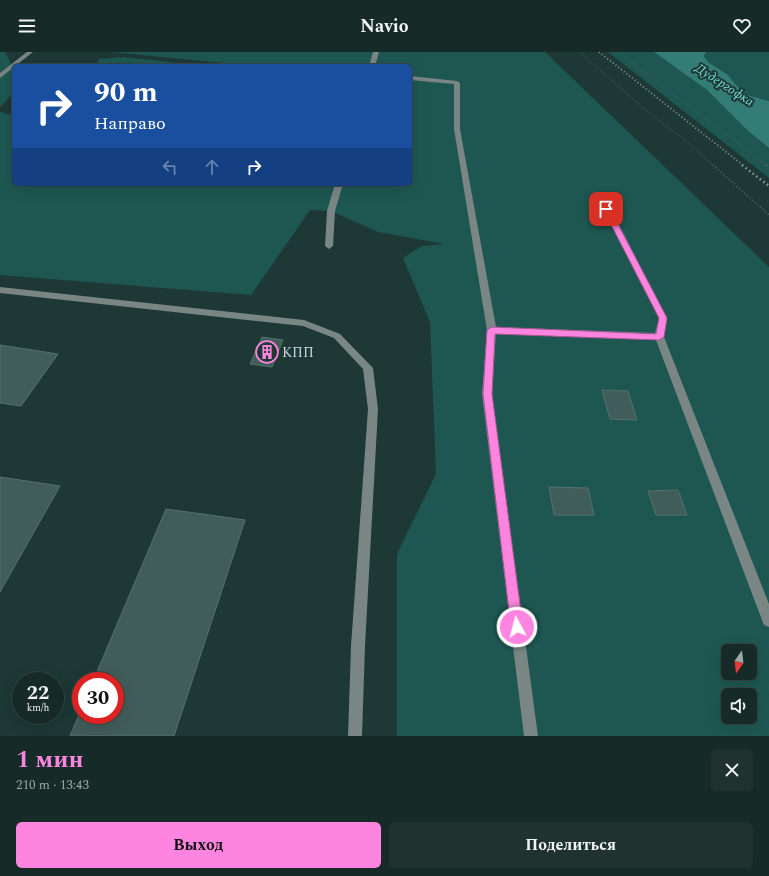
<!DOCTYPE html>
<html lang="ru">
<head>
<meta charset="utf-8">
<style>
  :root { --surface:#162a28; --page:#1f3230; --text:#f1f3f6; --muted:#9ea7a8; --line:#354645; --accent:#fe85df }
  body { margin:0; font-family:Spectral,serif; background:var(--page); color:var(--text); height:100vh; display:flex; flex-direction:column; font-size:15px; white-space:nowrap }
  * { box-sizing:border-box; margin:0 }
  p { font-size:13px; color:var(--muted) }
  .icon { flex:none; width:22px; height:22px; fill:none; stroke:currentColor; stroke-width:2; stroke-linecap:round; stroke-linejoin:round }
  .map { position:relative; height:684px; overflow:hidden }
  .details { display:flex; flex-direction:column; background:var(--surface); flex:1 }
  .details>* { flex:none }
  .hud { position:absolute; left:12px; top:12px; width:400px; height:122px; border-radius:6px; box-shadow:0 4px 16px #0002,0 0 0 1px var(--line); background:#1a4fa0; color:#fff; overflow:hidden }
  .needle { width:26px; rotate:194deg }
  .controls { position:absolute; left:721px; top:592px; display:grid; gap:8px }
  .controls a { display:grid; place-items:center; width:36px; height:36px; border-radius:6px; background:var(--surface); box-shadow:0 4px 16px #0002,0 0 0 1px var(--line); font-size:20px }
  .speed { position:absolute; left:12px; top:620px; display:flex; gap:8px; font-size:20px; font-weight:700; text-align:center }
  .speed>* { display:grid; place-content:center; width:52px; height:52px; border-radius:50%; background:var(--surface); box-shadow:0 4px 16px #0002,0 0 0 1px var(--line); line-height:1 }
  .speed small { font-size:10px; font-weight:400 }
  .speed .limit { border:6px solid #d22; background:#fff; color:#111 }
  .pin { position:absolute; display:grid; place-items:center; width:34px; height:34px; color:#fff; margin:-17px; border-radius:8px; box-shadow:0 2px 6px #0006 }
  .me { position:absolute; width:44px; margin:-22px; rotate:353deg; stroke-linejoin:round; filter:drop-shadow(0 0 3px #0008) }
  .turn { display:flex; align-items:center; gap:14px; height:84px; padding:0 16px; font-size:18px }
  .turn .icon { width:52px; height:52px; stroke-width:2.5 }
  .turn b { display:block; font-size:28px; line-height:34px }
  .lanes { display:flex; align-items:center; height:38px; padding:0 16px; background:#0003; justify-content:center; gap:20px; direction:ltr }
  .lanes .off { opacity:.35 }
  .round { display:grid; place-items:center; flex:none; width:42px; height:42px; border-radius:6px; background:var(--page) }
  .overview { display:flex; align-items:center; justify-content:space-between; height:68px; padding:0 16px }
  h1 { font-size:24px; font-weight:700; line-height:30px; color:var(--accent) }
  .button { display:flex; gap:8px; margin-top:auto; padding:8px 16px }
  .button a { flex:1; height:46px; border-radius:6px; background:var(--accent); color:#111; font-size:16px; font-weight:700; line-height:46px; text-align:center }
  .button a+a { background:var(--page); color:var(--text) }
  header { display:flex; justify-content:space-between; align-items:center; height:52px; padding:0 16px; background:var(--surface); font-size:18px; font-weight:700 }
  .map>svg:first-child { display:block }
  .green { fill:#1e5752; fill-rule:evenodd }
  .water { fill:#347c76 }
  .building { fill:#415d5a; stroke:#55716e }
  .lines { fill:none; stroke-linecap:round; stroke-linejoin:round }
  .path-far1 { stroke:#516966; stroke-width:1.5; stroke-dasharray:0.5 2; stroke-linecap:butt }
  .path { stroke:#516966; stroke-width:2; stroke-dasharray:1 2.5; stroke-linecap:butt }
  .minor { fill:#798684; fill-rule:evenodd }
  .rail-far1 { stroke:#879a98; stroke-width:2; stroke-dasharray:1 2.5; stroke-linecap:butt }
  .rail { stroke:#879a98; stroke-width:2.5; stroke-dasharray:1.5 3; stroke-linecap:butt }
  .route { fill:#fe85df; stroke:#a55691 }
  .labels { text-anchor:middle; stroke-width:4; stroke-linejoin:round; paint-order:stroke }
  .far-water-label { font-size:13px; font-style:italic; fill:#74e1d8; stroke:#1d3835 }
  .poi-label { font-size:14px; fill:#cbdad8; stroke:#1d3835; text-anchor:start }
</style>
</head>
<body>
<header><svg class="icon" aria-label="menu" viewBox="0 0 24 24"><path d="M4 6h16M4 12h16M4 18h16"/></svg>Navio<svg class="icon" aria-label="heart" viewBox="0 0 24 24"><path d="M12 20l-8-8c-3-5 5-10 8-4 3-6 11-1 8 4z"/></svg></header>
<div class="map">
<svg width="769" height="684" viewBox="0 0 769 684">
  <rect width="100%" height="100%" fill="#1d3835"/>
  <g class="green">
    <polygon points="0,0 5,0 14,17 14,40 0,55"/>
    <path d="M110,0h435l224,215v469h-372v-182l39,-80 -6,-152 -27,-64 19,-12 23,-2 -67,-12 -47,-21 -21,-1 -59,85 -251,-20v-163l14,4v68h396v-118h-156zM728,599h22v22h-22zM728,643h22v22h-22z"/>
    <polygon points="608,0 654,0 707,38 748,79 769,96 769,126"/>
    <polygon points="706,0 769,0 769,49 747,43 735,32 728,23 708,10 704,4"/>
    <polygon points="124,5 179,11 228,14 103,14 97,11 99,7"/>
  </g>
  <polygon class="water" points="654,0 706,0 704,4 708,10 728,23 735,32 747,43 769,49 769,96 748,79 707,38"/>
  <g class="building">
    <polygon points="262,285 283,288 272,315 250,312"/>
    <polygon points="0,293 58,302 21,354 0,351"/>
    <polygon points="602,338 628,339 637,368 610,367"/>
    <polygon points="0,425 60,434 0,540"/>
    <polygon points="549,435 588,436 594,463 554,463"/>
    <polygon points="678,438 687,463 656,463 648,439"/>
    <polygon points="166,457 245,468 174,684 70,684 81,658 81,663 115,663 115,629 93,629"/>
  </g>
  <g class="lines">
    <g class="path-far1">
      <polyline points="580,0 644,57 685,88 714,114"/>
      <polyline points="618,0 768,114"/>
    </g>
    <g class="path">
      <polyline points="713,113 769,163"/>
      <polyline points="766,113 769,115"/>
    </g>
    <g class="minor">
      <polygon points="27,0 33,0 0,26 0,21"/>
      <polygon points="373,0 379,0 375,14 369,14"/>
      <polygon points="410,24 457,29 460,31 460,77 496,275 655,281 659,266 603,157 607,155 611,157 667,266 664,285 769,552 769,575 764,573 762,568 656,288 496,281 492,342 538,684 524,684 482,342 487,278 454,77 454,32 410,28"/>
      <polygon points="335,132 343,132 335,159 333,194 329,197 325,194 327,159"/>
      <polygon points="0,235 304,268 340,282 373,316 378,357 365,594 362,684 348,684 351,594 368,357 363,317 334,286 303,274 0,241"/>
    </g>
    <polyline class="rail-far1" points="599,0 744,114"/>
    <polyline class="rail" points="742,113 769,134"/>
  </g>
  <polygon class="route" points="604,155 610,157 667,266 664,285 659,288 495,282 492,342 523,575 521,579 517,581 513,579 511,575 483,342 487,278 492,275 656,282 659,266 603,157"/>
  <defs>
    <g id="building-ring" transform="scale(1.15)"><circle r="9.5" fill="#1d3835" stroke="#fe85df" stroke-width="1.5"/><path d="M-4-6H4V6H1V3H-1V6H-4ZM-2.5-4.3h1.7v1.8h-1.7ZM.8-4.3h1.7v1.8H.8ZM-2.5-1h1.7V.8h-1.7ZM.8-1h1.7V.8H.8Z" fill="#fe85df"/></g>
  </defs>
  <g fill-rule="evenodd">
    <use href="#building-ring" x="267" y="300"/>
  </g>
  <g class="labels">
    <g class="far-water-label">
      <text transform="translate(725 32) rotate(33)" y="5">Дудергофка</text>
    </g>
    <g class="poi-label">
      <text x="282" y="305">КПП</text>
    </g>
  </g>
</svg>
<div class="controls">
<a><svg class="needle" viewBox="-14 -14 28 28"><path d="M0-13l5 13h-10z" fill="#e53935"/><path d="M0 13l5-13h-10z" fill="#9ea7a8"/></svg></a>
<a><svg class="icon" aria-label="sound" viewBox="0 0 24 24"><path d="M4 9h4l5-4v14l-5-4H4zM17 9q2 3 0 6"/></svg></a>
</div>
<div class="speed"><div>22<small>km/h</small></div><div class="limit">30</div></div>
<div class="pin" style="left:606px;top:157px;background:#d93025"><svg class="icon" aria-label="arrive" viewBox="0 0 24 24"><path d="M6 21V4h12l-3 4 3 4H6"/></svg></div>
<svg class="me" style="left:517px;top:575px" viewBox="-20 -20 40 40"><circle r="17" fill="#fe85df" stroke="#fff" stroke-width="3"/><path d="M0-11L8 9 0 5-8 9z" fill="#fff"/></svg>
<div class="hud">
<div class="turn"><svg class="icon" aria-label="right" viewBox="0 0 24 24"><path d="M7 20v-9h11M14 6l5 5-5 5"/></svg><div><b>90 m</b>Направо</div></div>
<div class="lanes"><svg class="icon off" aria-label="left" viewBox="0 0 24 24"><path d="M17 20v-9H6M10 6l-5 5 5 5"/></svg><svg class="icon off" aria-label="ahead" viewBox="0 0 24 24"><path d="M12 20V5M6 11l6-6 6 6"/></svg><svg class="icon" aria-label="right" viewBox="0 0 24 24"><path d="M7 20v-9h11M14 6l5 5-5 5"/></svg></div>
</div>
</div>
<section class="details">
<div class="overview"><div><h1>1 мин</h1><p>210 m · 13:43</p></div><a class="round"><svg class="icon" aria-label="close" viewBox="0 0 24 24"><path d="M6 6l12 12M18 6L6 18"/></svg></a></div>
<div class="button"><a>Выход</a><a>Поделиться</a></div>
</section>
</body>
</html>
